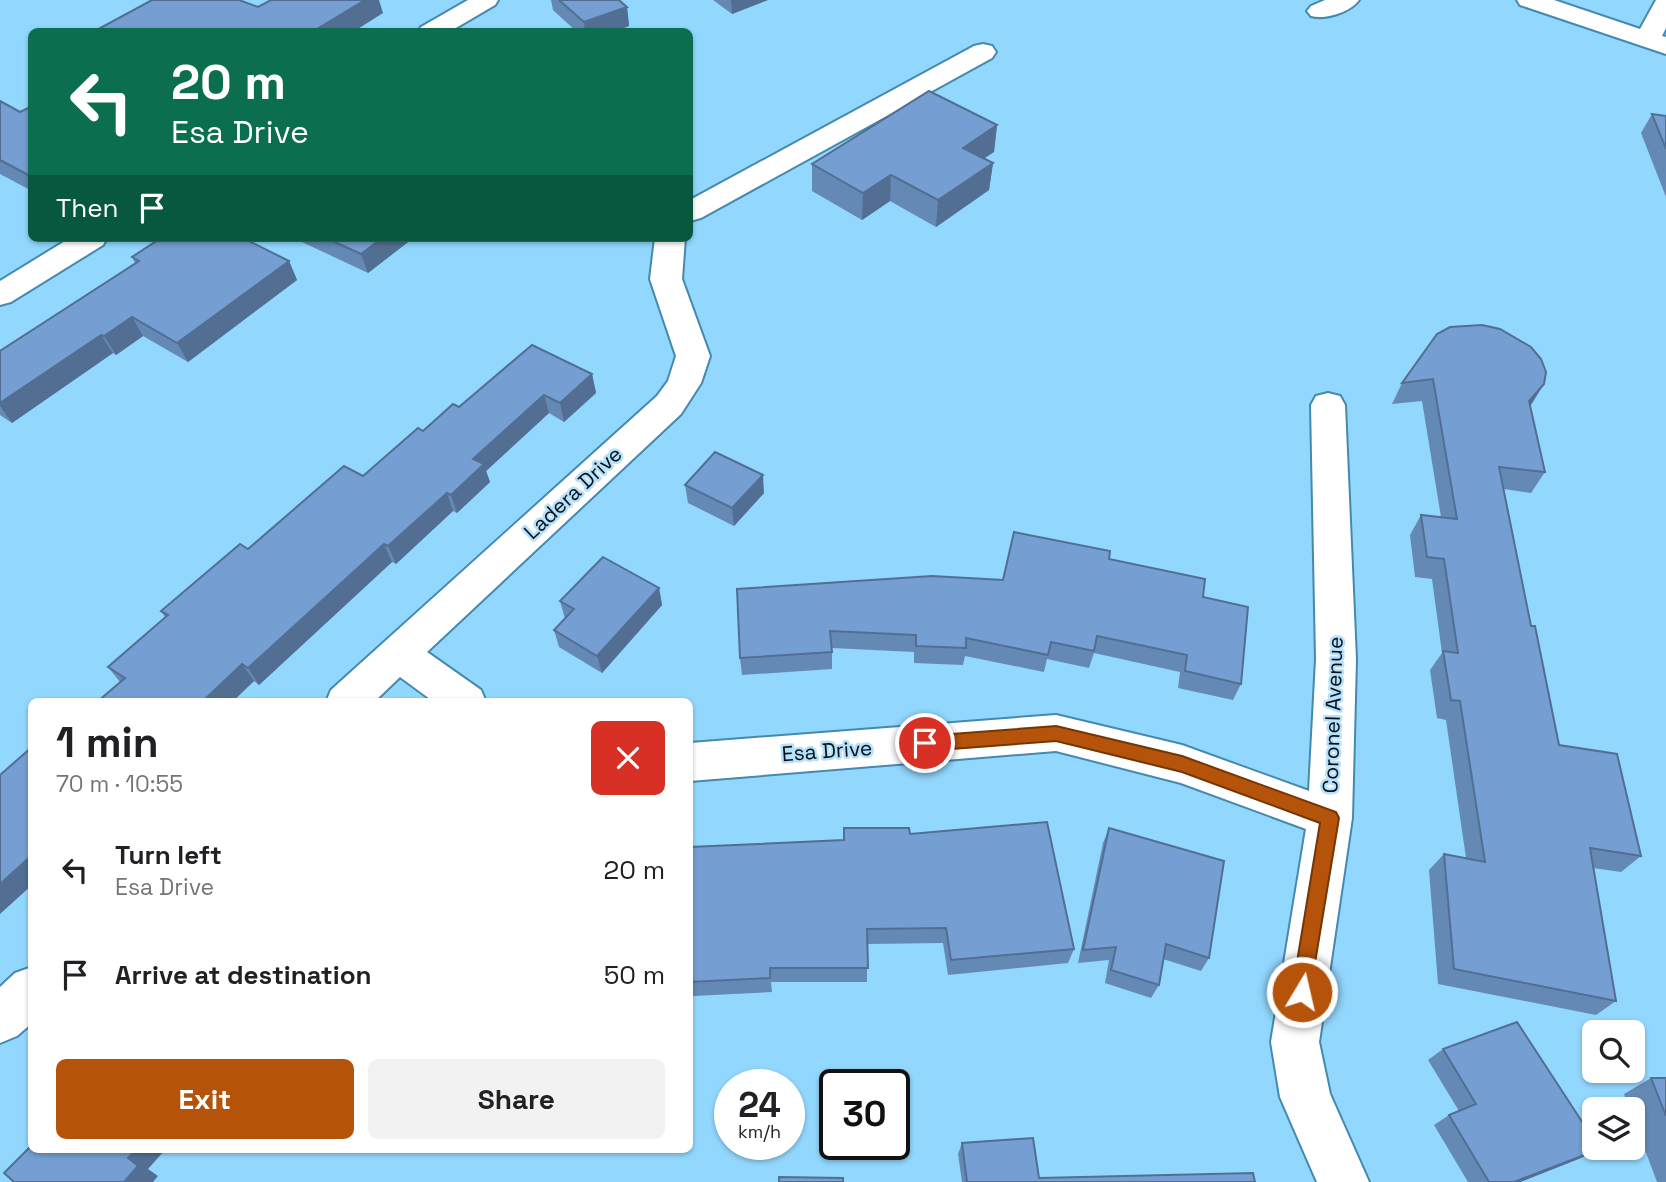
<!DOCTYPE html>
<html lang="en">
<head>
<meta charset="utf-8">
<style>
  :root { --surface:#fff; --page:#f2f2f2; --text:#202124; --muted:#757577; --accent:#b45309 }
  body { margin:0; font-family:"Space Grotesk",sans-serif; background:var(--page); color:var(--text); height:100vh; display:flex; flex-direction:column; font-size:26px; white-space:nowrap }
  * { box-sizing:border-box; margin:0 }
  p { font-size:23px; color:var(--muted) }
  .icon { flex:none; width:38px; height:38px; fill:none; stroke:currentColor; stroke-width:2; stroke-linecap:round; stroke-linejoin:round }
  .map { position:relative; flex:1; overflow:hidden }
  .sheet { position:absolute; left:28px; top:698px; width:665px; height:455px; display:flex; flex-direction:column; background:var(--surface); border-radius:10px; box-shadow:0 2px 5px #0004 }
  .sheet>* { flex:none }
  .top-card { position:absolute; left:28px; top:28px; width:665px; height:214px; border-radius:10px; box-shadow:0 2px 5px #0004; background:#0b6e4f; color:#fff; overflow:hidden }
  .controls { position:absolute; left:1582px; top:1020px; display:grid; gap:14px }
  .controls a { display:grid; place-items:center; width:63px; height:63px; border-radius:10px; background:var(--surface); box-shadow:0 2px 5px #0004; font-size:35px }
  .speed { position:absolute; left:714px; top:1069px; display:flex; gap:14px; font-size:35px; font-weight:700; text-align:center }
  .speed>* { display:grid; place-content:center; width:91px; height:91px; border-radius:50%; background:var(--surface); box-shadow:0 2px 5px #0004; line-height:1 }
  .speed small { font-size:18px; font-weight:400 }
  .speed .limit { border:4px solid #111; border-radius:10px; background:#fff; color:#111 }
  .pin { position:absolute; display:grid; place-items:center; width:60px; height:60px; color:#fff; margin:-30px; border:4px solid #fff; border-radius:50%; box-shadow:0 2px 7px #0007 }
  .me { position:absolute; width:77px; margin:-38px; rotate:9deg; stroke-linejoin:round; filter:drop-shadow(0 0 5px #0008) }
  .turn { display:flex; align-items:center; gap:24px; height:147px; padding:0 28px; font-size:32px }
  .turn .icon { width:91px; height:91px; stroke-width:2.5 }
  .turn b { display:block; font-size:49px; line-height:60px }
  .then { display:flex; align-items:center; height:66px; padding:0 28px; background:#0003; gap:14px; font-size:26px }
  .round { display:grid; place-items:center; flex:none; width:74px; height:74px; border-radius:10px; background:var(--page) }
  .head { display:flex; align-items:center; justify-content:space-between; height:119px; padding:0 28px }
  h1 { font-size:42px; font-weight:600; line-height:52px }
  .cta { display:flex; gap:14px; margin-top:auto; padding:14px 28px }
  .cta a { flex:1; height:80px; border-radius:10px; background:var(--accent); color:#fff; font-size:28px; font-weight:600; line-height:80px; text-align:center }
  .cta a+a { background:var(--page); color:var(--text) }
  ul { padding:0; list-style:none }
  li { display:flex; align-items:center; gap:21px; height:105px; padding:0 28px }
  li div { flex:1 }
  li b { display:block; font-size:26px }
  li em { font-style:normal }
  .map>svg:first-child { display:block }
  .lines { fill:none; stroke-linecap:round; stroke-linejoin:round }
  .minor-casing { stroke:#4589ae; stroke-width:4 }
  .minor { fill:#fff; fill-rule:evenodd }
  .wall { fill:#6589b5 }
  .shaded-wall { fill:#526f93 }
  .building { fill:#759fd2; stroke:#526f93; stroke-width:2 }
  .route { fill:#b45309; stroke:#753606; stroke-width:2 }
  .labels { text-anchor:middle; stroke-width:5; stroke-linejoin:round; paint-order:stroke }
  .street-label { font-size:21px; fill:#00111c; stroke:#b8e0f8 }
</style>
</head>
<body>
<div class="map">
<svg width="1666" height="1182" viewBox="0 0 1666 1182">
  <rect width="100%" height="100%" fill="#92d7fe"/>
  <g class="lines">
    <g class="minor-casing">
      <g id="minor">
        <polygon points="468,0 498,0 495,5 449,32 418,32 421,27"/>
        <path d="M1325,0h34c-8,12 -34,20 -48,16l-4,-5 4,-5z"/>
        <polygon points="1517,0 1554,0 1640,29 1656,0 1666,0 1666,28 1662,36 1666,37 1666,54 1520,5"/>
        <polygon points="983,44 992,46 996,52 992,58 701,218 690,221 690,200 974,46"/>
        <polygon points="70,238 107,238 103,245 11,302 0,305 0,281"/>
        <polygon points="655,238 685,238 682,279 710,356 701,383 681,414 427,652 481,690 486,702 434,702 400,677 374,702 326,702 331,690 657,396 668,381 676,356 650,279"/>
        <polygon points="1328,393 1340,396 1345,405 1356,659 1352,818 1319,1042 1330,1094 1369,1182 1317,1182 1280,1097 1271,1042 1306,829 1181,783 1056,751 690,781 690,743 1056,715 1182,745 1309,791 1316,659 1311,405 1316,396"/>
        <polygon points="32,967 32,1023 17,1036 0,1043 0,987 15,973"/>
      </g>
    </g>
    <use href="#minor" class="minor"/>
  </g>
  <g class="wall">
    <polygon points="551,0 619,0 627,7 629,26 612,32 577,32 553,10"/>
    <polygon points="713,0 768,0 732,14"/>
    <polygon points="0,101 20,112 32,106 32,191 0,174"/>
    <polygon points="1652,114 1666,116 1666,197 1641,133"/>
    <polygon points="997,125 994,152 984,158 993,163 989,190 936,227 890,201 862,220 812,191 812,164"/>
    <polygon points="300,238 412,238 412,239 368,273 302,242"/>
    <polygon points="132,257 289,261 297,280 188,362 143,336 116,355 113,353 12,423 0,415 0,351 135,263"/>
    <polygon points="1437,334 1530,406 1545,472 1531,493 1504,489 1531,626 1559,745 1641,856 1621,872 1593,868 1616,1001 1596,1015 1438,984 1429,870 1444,854 1466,858 1446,720 1437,718 1430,670 1442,653 1432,579 1415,577 1410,535 1421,515 1441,517 1422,401 1392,404 1402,383"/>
    <polygon points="592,374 596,393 564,422 549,413 486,471 490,482 457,513 453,511 396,564 392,562 259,685 254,681 232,702 97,702 120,682 108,667 165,617 161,611 248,549 363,476 423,431 459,407"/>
    <polygon points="685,485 764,493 734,526 688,503"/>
    <polygon points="1109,559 1203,597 1241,684 1233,700 1178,688 1180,672 1094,653 1089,668 1047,659 1044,672 965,656 963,665 914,663 914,652 832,648 832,669 742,675 740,658 1003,580"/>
    <polygon points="659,588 662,605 602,673 559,647 554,630 565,619 560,601"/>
    <polygon points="1109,828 1209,958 1201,971 1163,959 1159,985 1151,998 1105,983 1109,960 1078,963 1103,843"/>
    <polygon points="910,834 1074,949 1068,963 948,975 943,943 867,944 867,982 771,982 772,992 693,996 690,983 690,847 843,840"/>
    <polygon points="1443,1049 1581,1158 1520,1182 1468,1182 1434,1125 1449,1115 1459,1111 1428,1060"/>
    <polygon points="1651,1078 1666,1078 1666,1182 1657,1182 1633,1118 1633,1110 1630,1110 1624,1094"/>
    <polygon points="962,1143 1039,1178 1255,1182 962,1182 958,1154"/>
  </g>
  <g class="shaded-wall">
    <polygon points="365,0 379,0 383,13 353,32 312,32"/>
    <polygon points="731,0 768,0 732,14"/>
    <polygon points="627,7 629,26 612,32 585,32 584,22"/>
    <polygon points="997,125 994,152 960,174 963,148"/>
    <polygon points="993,163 989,190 936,227 938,200"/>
    <polygon points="891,175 890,201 862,220 863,193"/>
    <polygon points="382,238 412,238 412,239 368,273 361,254"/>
    <polygon points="289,261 297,280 188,362 177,343"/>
    <polygon points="132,317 143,336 116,355 104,336"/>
    <polygon points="101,335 113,353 12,423 0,406 0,403"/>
    <polygon points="592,374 596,393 564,422 560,403"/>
    <polygon points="1544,384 1531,405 1516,422 1529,401"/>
    <polygon points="544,395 549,413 486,471 490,482 457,513 451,495 473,459"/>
    <polygon points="763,475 764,493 734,526 732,508"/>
    <polygon points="447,493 453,511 396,564 388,546"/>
    <polygon points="384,544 392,562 259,685 248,668"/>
    <polygon points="659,588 662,605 602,673 597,656"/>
    <polygon points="242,664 254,681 232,702 202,702"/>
    <polygon points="32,855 32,885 0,914 0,884"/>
    <polygon points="1600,1149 1581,1158 1520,1182 1514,1182"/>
    <polygon points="136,1150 165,1150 148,1169 158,1176 153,1182 124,1182 128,1158"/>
  </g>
  <g class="building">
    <polygon points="152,0 239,0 258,7 271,0 365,0 312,32 93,32"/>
    <polygon points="559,0 619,0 627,7 584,22"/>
    <polygon points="929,91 997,125 963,148 993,163 938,200 891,175 863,193 812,164"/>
    <polygon points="0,101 20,112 32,106 32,177 0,160"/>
    <polygon points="1652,114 1666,116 1666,149"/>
    <polygon points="161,238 243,238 289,261 177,343 132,317 104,336 101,335 0,403 0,351 139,261 132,257"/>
    <polygon points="326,238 382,238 361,254"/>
    <polygon points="1482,325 1500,329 1531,347 1541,359 1546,372 1544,384 1529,401 1545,472 1499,467 1531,626 1535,626 1559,745 1617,754 1641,856 1590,848 1616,1001 1454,969 1444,854 1485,862 1460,701 1451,700 1443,651 1458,653 1444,559 1427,557 1421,515 1457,519 1433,379 1402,383 1437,334 1450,327"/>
    <polygon points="532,345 592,374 560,403 544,395 473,459 484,464 451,495 447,493 388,546 384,544 248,668 242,664 202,702 97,702 125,678 108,667 168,615 161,611 240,544 248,549 344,466 363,476 418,428 423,431 453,404 459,407"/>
    <polygon points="715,452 763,475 732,508 685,485"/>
    <polygon points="1014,532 1110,551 1109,559 1205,579 1203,597 1248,607 1241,684 1185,671 1187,655 1097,636 1094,651 1051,642 1048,655 966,638 966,648 916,646 916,635 830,631 832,652 740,658 737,589 932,576 1003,580"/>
    <polygon points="603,557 659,588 597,656 554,630 574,609 560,601"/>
    <polygon points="32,747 32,855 0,884 0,775"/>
    <polygon points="1047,822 1074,949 951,960 946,928 867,929 868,968 770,968 770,978 690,982 690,847 844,840 844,828 909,828 910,834"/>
    <polygon points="1109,828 1224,861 1209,958 1166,944 1159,985 1111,970 1116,947 1083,950"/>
    <polygon points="1517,1022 1594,1140 1594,1148 1600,1149 1514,1182 1489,1182 1449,1115 1476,1104 1443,1049"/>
    <polygon points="1651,1078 1666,1078 1666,1116"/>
    <polygon points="1033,1138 1039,1178 1253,1173 1255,1182 967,1182 962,1143"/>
    <polygon points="32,1145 32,1150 136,1150 128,1158 138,1166 124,1182 14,1182 4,1173"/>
    <polygon points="779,1177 843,1178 843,1182 779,1182"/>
  </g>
  <polygon class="route" points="1056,726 1182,756 1336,812 1339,818 1309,999 1302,1002 1295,999 1292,992 1320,823 1182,772 1056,741 925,751 919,749 917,743 919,738 925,736"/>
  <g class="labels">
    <g class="street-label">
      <text transform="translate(573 493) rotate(-43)" y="7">Ladera Drive</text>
      <text transform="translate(1333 715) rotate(-88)" y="7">Coronel Avenue</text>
      <text transform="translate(827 751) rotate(-4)" y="7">Esa Drive</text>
    </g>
  </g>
</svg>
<div class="controls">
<a><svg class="icon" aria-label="search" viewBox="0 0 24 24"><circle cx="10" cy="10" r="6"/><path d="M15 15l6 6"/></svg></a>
<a><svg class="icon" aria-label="layers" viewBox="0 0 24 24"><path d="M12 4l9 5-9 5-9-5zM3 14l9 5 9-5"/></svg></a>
</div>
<div class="speed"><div>24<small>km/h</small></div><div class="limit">30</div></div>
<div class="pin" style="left:925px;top:743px;background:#d93025"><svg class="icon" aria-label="arrive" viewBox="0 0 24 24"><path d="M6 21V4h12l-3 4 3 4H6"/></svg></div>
<svg class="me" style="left:1302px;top:992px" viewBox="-20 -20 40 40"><circle r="17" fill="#b45309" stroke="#fff" stroke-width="3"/><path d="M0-11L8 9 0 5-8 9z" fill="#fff"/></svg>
<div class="top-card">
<div class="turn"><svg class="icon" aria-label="left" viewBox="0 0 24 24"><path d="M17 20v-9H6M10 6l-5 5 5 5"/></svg><div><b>20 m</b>Esa Drive</div></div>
<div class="then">Then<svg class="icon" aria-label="arrive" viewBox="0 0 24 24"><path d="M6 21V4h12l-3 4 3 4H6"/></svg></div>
</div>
<section class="sheet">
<div class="head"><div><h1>1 min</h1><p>70 m · 10:55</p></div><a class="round" style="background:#d93025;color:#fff"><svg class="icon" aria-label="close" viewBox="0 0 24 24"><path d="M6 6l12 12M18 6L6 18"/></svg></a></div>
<ul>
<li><svg class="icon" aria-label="left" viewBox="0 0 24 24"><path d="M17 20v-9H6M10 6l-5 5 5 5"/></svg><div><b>Turn left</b><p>Esa Drive</p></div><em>20 m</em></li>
<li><svg class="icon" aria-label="arrive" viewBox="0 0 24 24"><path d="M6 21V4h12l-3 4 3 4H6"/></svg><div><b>Arrive at destination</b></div><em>50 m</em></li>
</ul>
<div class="cta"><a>Exit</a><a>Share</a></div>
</section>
</div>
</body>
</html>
